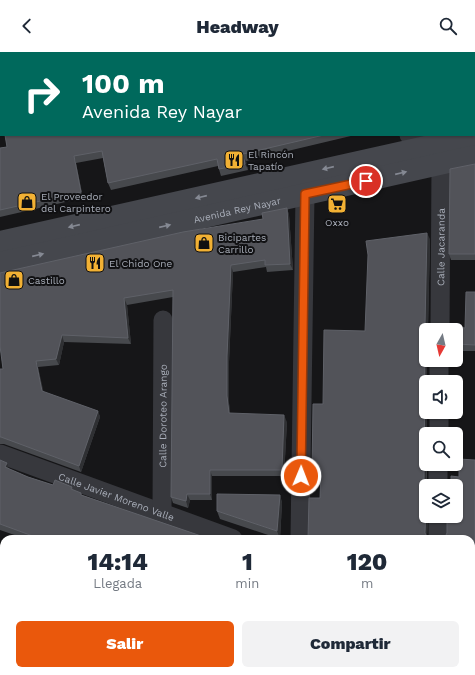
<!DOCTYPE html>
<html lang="es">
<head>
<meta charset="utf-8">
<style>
  :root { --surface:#fff; --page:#f2f2f3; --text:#1f2937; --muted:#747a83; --accent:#ea580c }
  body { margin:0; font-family:"Work Sans",sans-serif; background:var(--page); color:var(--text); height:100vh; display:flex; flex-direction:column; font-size:15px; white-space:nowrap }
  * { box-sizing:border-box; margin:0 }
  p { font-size:13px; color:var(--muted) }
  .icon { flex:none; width:22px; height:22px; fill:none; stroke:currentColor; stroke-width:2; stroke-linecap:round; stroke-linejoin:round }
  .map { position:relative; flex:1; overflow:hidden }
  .side { position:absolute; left:0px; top:483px; width:475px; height:140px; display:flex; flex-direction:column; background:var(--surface); border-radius:12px 12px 0 0; box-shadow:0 1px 3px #0004 }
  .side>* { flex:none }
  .banner { position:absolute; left:0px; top:0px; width:475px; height:84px; box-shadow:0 1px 3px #0004; background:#00695c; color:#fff; overflow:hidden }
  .needle { width:26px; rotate:188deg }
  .fabs { position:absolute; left:419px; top:271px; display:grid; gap:8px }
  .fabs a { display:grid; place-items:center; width:44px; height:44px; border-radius:6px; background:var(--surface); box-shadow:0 1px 3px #0004; font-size:20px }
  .pin { position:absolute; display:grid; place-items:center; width:34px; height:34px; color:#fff; margin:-17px; border:2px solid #fff; border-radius:50%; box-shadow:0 1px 4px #0007 }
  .me { position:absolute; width:44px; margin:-22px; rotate:1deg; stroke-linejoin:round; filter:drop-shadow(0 0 3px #0008) }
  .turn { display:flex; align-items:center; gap:14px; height:84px; padding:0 16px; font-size:18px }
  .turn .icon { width:52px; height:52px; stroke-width:2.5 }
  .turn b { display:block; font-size:28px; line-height:34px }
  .eta { display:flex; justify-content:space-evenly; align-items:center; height:68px; text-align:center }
  .eta b { font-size:24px; font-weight:800; line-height:28px }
  .cta { display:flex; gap:8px; margin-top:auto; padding:8px 16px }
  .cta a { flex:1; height:46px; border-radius:6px; background:var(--accent); color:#fff; font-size:16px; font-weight:800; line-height:46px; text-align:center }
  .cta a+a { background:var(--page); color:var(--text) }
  header { display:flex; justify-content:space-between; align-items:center; height:52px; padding:0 16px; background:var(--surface); font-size:18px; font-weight:800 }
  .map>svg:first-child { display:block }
  .built { fill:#222225 }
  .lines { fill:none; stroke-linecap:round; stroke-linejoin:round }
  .stream { stroke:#2c353c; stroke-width:5.5 }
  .service { stroke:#37383d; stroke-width:10 }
  .minor { stroke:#37383d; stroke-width:19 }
  .secondary { stroke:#45474d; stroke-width:22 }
  .wall { fill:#47494d }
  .shaded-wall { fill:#2f3033 }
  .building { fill:#525359; stroke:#5f6168 }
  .oneway { fill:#858993 }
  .route-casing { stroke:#983908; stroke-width:10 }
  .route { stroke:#ea580c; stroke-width:7 }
  .labels { text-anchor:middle; stroke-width:4; stroke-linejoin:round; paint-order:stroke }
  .poi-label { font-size:10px; fill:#a8adb8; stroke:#111113; text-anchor:start }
  .street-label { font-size:10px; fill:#a8adb8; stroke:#111113 }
</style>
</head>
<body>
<header><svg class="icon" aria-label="back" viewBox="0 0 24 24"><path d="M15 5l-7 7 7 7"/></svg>Headway<svg class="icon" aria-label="search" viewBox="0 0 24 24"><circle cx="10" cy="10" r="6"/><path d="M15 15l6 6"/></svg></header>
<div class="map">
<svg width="475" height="623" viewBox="0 0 475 623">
  <rect width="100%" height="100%" fill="#161618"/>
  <polygon class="built" points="4,562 4,619 172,619 170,623 0,623 0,566"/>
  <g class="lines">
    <g class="stream">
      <polyline points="0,557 4,553"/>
      <polyline points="353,619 364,623"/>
    </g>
    <g class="service">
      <polyline points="0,597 4,592"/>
      <polyline points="113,619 123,623"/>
    </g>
    <g class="minor">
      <polyline points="311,0 312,1"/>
      <polyline points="191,1 195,0"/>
      <polyline points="0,46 1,46"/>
      <polyline points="409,83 423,95"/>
      <path id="s1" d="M440,278l1,-166"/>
      <polyline points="439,330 439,308"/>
      <polyline points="439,382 439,360"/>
      <path id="s2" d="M0,402l233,85"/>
      <polyline points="438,434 438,412"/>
      <path id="s3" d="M162,461l1,-193"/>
      <polyline points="300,487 305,142"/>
      <polyline points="438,487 438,464"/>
    </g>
    <g class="secondary">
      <polyline points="0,190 475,84"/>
      <path id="s4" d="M0,211l475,-107"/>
    </g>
  </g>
  <g class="wall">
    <polygon points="0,0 83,0 77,1 1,1 1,20 0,21"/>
    <polygon points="337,0 475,0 475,49 474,48 474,1 339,1"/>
    <polygon points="5,83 355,83 246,109 248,118 221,124 218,114 111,138 108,131 103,106 76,111 83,146 0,165 0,96 7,95"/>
    <polygon points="475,112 475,208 451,208 449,202"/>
    <polygon points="287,156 289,163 293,218 267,220 266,215 233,220 229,310 229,351 230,361 287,370 284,424 212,424 212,448 190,448 188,456 173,451 171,445 173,245 127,253 131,292 64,290 59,313 38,315 43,340 98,359 100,365 81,420 4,392 0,392 0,317 3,317 0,294"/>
    <polygon points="430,187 428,276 426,278 427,360 427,382 426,382 427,412 426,464 428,464 427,485 320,446 321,424 314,424 312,418 323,352 365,279"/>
    <polygon points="475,240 475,299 456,299 456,278 465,276"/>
    <polygon points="0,408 9,417 28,425 53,433 72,435 73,438 82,443 210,487 26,487 0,478"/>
    <polygon points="475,408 475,525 471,525 471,487 445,486 447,481 451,433"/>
    <polygon points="280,443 282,451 280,487 220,467 217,459"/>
  </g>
  <g class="shaded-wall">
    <polygon points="243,102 246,109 248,118 245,112"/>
    <polygon points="74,104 76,111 83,146 81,140"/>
    <polygon points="287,156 289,163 293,218 290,212"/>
    <polygon points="427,181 430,187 428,278 425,273"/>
    <polygon points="231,213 233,220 229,310 229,351 231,368 229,361 227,344 227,304"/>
    <polygon points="124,246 127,253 131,292 128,286"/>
    <polygon points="62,283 64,290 59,313 56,307"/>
    <polygon points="425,291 426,294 426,308 427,308 427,330 426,330 426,360 427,360 427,382 426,382 426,434 424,432"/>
    <polygon points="36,309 38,315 45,346 42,339"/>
    <polygon points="98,359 100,365 81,420 79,414"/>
    <polygon points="284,363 287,370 284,424 282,418"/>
    <polygon points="7,411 9,417 5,415"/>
    <polygon points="210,418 212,424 212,448 210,442"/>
    <polygon points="187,442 190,448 188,456 186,449"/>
    <polygon points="280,443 282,451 280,487 277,479"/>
    <polygon points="426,452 426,464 428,464 427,487 425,481"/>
    <polygon points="438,619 440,619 440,623 437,623"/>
  </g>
  <g class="building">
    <polygon points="0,0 56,0 56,1 1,1 1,12 0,12"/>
    <polygon points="218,0 221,0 222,1 214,1"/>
    <polygon points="342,0 475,0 475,46 474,45 474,1 343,1"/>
    <polygon points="0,50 1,50 1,62 0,57"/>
    <polygon points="5,83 324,83 243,102 245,112 219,117 217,107 108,131 102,99 74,104 81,140 0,158 0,96 7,95"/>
    <polygon points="475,112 475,202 449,202 450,117"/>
    <polygon points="287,156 290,212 265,213 265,208 231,213 227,304 227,344 229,361 284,363 282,418 210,418 210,442 187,442 186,449 171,445 173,238 124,246 128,286 62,283 56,307 36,309 42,339 98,359 79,414 1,385 0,385 0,317 3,317 0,294 0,221 183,180 263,167 262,161"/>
    <polygon points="427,181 425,273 430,278 426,278 426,291 425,291 424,432 427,434 426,434 426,452 425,481 428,487 308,487 309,446 320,446 321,418 312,418 313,352 323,352 324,278 365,279 368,203 366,189"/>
    <polygon points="466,240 475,240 475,293 456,292 456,278 445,278 448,274 465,276"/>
    <polygon points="459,407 475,408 475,519 471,518 471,487 444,487 447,481 447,464 456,464 456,434 444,434 445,433 451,433 451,424 459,425"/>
    <polygon points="0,408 7,411 5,415 28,425 53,433 55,428 72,435 71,437 81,441 81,443 210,487 41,487 0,472"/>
    <polygon points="217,442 280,443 277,479 217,459"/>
    <polygon points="413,619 438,619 437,623 413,623"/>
  </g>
  <defs><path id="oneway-solid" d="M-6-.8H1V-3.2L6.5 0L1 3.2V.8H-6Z"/></defs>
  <g class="oneway">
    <use href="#oneway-solid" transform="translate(328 116) rotate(167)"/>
    <use href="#oneway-solid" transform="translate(401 121) rotate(-13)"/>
    <use href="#oneway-solid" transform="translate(201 145) rotate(167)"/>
    <use href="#oneway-solid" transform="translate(74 174) rotate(167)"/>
    <use href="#oneway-solid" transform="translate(165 174) rotate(-13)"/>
    <use href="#oneway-solid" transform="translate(38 203) rotate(-13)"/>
  </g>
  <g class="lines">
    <g class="route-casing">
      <polyline id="route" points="301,424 305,142 366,129"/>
    </g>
    <use href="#route" class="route"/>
  </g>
  <defs>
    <g id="restaurant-square" transform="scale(1)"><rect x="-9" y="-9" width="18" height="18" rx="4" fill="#f2b134" stroke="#111113"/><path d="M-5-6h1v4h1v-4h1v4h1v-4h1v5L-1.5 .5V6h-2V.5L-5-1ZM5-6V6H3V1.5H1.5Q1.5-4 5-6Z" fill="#111"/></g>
    <g id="shop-square" transform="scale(1)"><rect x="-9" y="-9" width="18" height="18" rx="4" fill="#f2b134" stroke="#111113"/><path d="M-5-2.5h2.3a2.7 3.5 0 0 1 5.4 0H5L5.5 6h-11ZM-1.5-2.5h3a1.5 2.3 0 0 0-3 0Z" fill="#111"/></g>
    <g id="supermarket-square" transform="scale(1)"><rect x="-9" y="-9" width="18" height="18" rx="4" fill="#f2b134" stroke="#111113"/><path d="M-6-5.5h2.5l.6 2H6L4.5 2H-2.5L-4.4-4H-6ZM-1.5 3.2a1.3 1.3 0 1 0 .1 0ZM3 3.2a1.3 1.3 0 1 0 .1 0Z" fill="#111"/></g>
  </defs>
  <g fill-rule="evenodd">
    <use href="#restaurant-square" x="234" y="108"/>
    <use href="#shop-square" x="27" y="150"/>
    <use href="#supermarket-square" x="337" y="152"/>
    <use href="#shop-square" x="204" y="191"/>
    <use href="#restaurant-square" x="95" y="211"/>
    <use href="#shop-square" x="14" y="228"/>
  </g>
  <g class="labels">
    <g class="poi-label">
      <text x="248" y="106">El Rincón<tspan x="248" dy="12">Tapatío</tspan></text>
      <text x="41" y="148">El Proveedor<tspan x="41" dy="12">del Carpintero</tspan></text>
      <text x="337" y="174" text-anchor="middle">Oxxo</text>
      <text x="218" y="189">Bicipartes<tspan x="218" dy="12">Carrillo</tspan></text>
      <text x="109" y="215">El Chido One</text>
      <text x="28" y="232">Castillo</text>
    </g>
    <g class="street-label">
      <text dy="4" stroke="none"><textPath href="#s4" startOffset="243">Avenida Rey Nayar</textPath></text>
      <text dy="4" stroke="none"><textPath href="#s1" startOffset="83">Calle Jacaranda</textPath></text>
      <text dy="4" stroke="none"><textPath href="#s3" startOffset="97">Calle Doroteo Arango</textPath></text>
      <text dy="4" stroke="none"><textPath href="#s2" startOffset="124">Calle Javier Moreno Valle</textPath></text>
    </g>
  </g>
</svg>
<div class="fabs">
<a><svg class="needle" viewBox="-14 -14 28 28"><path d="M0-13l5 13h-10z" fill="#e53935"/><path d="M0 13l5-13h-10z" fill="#747a83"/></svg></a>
<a><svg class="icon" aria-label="sound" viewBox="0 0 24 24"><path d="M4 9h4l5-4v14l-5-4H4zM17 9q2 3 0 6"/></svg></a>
<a><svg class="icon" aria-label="search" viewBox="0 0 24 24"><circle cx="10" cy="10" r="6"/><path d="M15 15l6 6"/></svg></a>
<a><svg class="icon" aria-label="layers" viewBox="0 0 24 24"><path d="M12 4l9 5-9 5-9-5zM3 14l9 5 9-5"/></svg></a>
</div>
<div class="pin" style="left:366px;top:129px;background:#d93025"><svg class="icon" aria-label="arrive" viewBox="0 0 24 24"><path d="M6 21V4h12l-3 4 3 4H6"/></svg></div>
<svg class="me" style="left:301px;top:424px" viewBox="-20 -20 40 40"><circle r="17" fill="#ea580c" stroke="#fff" stroke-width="3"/><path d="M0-11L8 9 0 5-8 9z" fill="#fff"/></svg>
<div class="banner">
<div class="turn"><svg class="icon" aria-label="right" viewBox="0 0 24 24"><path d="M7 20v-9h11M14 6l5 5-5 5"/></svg><div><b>100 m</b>Avenida Rey Nayar</div></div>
</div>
<section class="side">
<div class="eta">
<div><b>14:14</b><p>Llegada</p></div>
<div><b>1</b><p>min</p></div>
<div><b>120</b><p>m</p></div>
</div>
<div class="cta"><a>Salir</a><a>Compartir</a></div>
</section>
</div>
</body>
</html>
